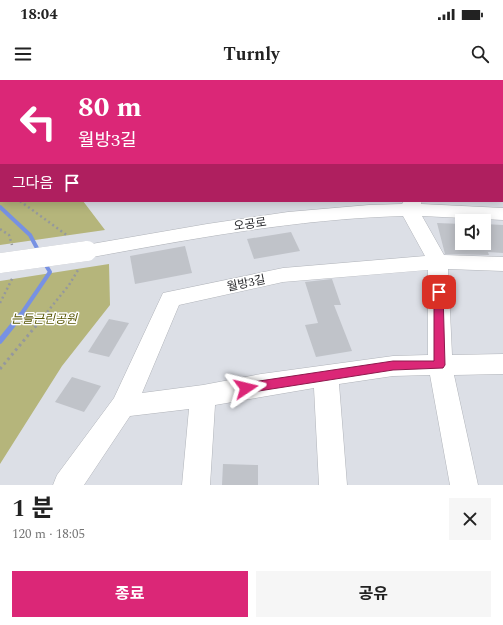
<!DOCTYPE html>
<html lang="ko">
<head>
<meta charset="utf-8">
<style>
  :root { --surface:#fff; --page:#f6f6f6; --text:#222; --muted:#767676; --accent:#db2777 }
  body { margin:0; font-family:Spectral,"Noto Sans KR",serif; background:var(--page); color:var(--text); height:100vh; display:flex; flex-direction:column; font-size:15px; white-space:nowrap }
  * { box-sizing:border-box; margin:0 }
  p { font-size:13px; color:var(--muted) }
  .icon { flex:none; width:22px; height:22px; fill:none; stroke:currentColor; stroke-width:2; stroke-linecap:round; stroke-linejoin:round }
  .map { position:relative; height:405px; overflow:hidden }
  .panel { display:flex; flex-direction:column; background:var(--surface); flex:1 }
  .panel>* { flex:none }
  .hud { position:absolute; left:0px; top:0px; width:503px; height:122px; box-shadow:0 2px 10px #0003; background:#db2777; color:#fff; overflow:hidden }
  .buttons { position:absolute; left:455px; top:134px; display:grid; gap:8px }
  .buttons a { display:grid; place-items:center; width:36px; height:36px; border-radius:0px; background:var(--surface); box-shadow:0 2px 10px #0003; font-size:20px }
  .pin { position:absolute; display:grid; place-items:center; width:34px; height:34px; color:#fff; margin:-17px; border-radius:8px; box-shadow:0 2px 6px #0006 }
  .me { position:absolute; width:44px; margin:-22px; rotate:80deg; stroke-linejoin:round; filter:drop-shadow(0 0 3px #0008) }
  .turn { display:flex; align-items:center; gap:14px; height:84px; padding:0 12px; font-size:18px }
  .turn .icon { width:52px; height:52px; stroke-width:2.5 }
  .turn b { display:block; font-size:28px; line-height:34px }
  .then { display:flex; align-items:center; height:38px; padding:0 12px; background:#0003; gap:8px; font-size:15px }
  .round { display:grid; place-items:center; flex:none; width:42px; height:42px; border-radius:0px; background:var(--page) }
  .overview { display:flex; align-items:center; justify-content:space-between; height:68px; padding:0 12px }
  h1 { font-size:24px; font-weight:700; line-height:30px }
  .cta { display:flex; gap:8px; margin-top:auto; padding:8px 12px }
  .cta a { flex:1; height:46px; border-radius:0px; background:var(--accent); color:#fff; font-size:16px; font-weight:700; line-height:46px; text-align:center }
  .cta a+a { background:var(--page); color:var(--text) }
  .status { display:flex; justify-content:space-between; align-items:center; height:28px; padding:0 20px; background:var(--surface); direction:ltr }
  .status svg { height:11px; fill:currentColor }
  header { display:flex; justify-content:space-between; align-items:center; height:52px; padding:0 12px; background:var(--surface); font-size:18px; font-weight:700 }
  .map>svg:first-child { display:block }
  .green { fill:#b5b57b }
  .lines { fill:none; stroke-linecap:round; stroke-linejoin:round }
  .stream-far1 { stroke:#7791e3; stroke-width:4 }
  .stream { stroke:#7791e3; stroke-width:5.5 }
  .building { fill:#c0c3c9 }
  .minor-casing { stroke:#b1b4ba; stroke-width:1 }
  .path-far1 { stroke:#95989d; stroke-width:2.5; stroke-dasharray:2 3; stroke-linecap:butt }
  .path { stroke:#95989d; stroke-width:3; stroke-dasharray:2.5 3.5; stroke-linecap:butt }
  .minor { fill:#fff; fill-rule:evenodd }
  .minor-bridge-casing { stroke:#b1b4ba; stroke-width:20; stroke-linecap:butt }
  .minor-bridge { stroke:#fff; stroke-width:20 }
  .route { fill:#db2777; stroke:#8e194d }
  .labels { text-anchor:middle; stroke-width:3; stroke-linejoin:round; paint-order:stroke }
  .street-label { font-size:12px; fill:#27282b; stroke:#fff }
  .park-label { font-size:12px; font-style:italic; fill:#5a5807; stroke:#fff }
</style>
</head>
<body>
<div class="status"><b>18:04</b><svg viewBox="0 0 49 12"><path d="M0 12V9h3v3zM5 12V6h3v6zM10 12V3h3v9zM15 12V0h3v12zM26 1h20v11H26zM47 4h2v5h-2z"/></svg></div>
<header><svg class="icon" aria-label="menu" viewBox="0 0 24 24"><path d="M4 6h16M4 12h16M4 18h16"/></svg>Turnly<svg class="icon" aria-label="search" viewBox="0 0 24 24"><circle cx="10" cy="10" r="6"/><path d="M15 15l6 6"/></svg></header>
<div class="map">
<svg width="503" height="405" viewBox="0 0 503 405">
  <rect width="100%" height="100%" fill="#dcdfe6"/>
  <g class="green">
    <polygon points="0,27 1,121 83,121 105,150 0,165"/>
    <polygon points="109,184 110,225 62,286 0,384 0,201"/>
  </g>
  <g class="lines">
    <g class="stream-far1">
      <polyline points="0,127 30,155 39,172"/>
      <polyline points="20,236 50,192 44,182"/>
    </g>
    <polyline class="stream" points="0,261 21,235"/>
  </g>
  <g class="building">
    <polygon points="437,143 462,144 462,163 484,163 484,144 503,145 503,173 488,172 489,175 445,174"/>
    <polygon points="291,152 300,171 254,179 247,159"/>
    <polygon points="185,166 192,193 135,204 130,176"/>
    <polygon points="332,199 341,225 334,225 352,271 316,277 305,245 318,243 305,202"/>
    <polygon points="109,239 129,243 109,277 88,272"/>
    <polygon points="72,297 101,306 84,332 55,322"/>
    <polygon points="223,384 258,385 258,405 222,405"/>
  </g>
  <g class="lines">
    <g class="minor-casing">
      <g id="minor">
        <polygon points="269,0 283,0 268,1"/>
        <path d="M404,121h18l-1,3 82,4v12l-81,-4 22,39 59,2v14l-55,-2 4,86 51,-1v20l-49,1 24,110h-28l-20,-110 -37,1 -54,8 8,101h-28l-5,-97 -99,17 -5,80h-28l7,-76 -59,7 -46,69h-31l4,-10 57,-77 49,-105 120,-25 142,-12 -22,-40c-107,3 -211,23 -316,42l-7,-2 -3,-5 3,-5 127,-22 81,-12 81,-7 33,-1zM428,190v85l-35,1 -132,18 -58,11 -61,8 37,-88 104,-23z"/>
      </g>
    </g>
    <g class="path-far1">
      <polyline points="20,121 68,156"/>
      <polyline points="0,149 9,155 12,165"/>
      <polyline points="0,223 13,197"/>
      <polyline points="44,236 69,205 78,190"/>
    </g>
    <polyline class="path" points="0,289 45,235"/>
    <use href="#minor" class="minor"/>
    <g class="minor-bridge-casing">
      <polyline id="minor-bridge" points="0,183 87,171"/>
    </g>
    <use href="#minor-bridge" class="minor-bridge"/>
  </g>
  <polygon class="route" points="439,208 443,212 445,285 443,288 393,290 246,313 242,311 241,308 242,305 246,303 393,281 434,281 434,212"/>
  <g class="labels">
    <g class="street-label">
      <text transform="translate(250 144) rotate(-8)" y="4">오공로</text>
      <text transform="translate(246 203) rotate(-12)" y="4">월방3길</text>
    </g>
    <g class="park-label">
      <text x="44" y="243">는들근린공원</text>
    </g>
  </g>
</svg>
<div class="buttons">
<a><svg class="icon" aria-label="sound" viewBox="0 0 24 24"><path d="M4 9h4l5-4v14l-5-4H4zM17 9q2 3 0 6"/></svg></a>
</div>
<div class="pin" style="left:439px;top:212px;background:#d93025"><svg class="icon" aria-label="arrive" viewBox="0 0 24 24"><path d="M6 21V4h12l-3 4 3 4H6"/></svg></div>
<svg class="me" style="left:246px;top:308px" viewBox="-20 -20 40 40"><path d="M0-17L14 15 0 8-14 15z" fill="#db2777" stroke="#fff" stroke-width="4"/></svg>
<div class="hud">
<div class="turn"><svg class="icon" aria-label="left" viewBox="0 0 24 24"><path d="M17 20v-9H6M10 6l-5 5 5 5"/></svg><div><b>80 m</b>월방3길</div></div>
<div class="then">그다음<svg class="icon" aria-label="arrive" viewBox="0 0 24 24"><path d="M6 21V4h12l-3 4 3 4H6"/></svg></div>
</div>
</div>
<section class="panel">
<div class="overview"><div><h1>1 분</h1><p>120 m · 18:05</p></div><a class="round"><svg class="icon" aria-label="close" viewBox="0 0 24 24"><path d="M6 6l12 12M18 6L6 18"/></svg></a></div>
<div class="cta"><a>종료</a><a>공유</a></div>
</section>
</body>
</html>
